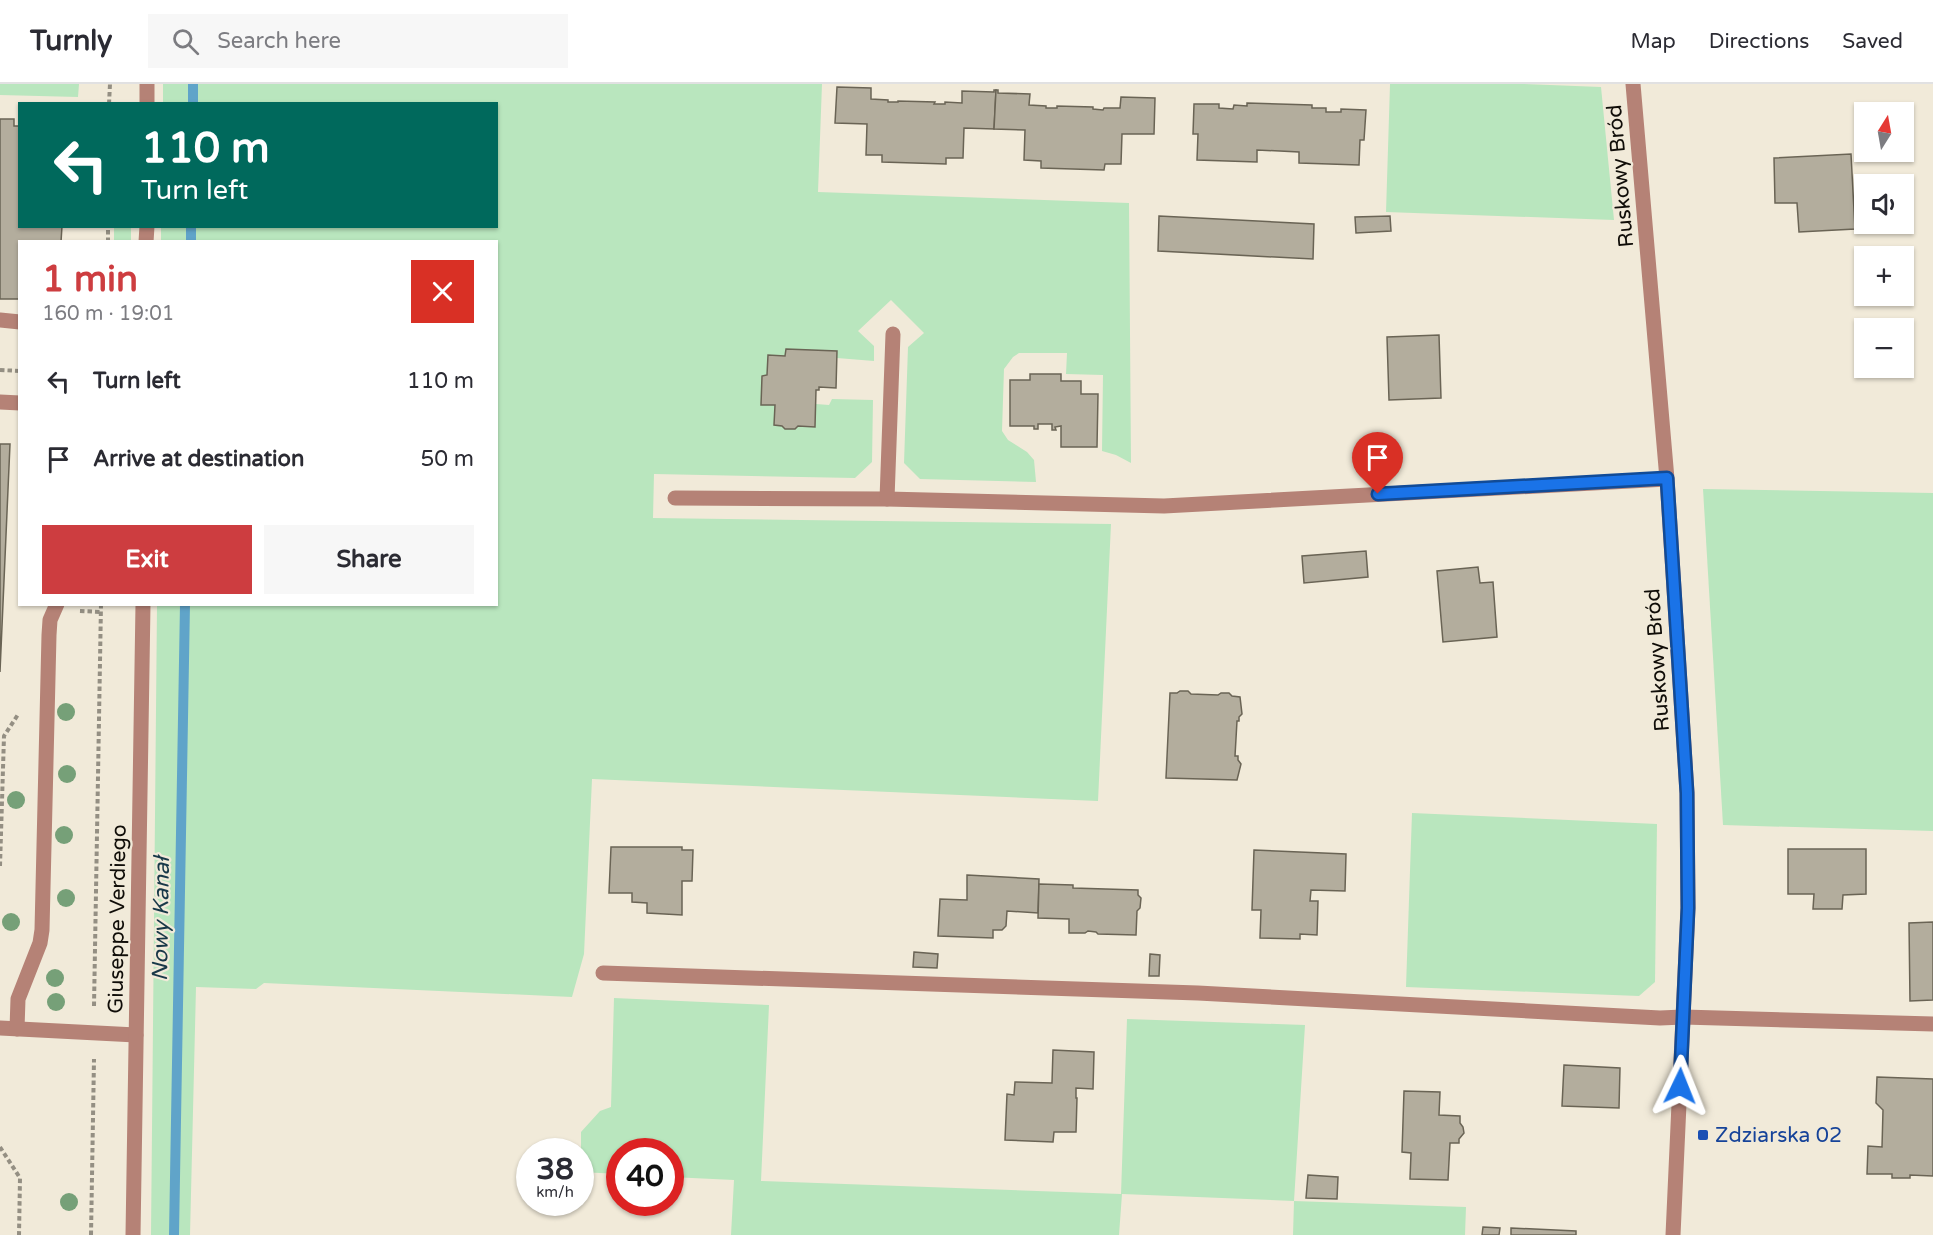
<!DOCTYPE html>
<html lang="en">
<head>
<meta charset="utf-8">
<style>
  :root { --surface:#fff; --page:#f7f7f7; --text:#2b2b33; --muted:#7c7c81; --line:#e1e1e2; --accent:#cd3d40 }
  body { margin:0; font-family:"Varela Round",sans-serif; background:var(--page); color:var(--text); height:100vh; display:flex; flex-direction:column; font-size:22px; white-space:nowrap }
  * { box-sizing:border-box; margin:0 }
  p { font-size:20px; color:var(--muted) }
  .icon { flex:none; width:33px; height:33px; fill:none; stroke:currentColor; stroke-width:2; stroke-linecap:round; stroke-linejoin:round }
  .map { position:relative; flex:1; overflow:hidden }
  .drawer { position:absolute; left:18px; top:156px; width:480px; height:366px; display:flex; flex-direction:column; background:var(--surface); border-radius:0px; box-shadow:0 2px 4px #0004 }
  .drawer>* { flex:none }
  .hud { position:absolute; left:18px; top:18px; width:480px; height:126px; border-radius:0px; box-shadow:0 2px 4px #0004; background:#00695c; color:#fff; overflow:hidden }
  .needle { width:39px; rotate:11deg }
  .buttons { position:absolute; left:1854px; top:18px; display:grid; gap:12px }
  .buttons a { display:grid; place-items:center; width:60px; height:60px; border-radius:0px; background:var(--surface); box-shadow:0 2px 4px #0004; font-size:30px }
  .speed { position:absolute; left:516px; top:1054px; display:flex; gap:12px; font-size:30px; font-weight:700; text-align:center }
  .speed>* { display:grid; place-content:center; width:78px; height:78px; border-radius:50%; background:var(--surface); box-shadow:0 2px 4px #0004; line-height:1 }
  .speed small { font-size:15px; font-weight:400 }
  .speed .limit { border:9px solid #d22; background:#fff; color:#111 }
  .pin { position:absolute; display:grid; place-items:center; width:51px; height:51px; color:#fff; margin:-62px -26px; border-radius:50% 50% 50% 0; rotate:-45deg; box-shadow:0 0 6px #0007 }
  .pin .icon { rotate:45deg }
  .me { position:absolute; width:66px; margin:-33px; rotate:2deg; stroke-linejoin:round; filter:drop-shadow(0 0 4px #0008) }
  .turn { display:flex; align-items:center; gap:21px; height:126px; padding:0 24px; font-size:27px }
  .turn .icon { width:78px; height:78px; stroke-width:2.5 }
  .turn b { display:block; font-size:42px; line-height:51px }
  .round { display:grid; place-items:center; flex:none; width:63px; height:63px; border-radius:0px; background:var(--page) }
  .summary { display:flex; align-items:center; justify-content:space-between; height:102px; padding:0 24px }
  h1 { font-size:36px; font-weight:800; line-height:45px; color:var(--accent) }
  .primary-button { display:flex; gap:12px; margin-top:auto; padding:12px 24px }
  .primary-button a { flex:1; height:69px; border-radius:0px; background:var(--accent); color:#fff; font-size:24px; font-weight:800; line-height:69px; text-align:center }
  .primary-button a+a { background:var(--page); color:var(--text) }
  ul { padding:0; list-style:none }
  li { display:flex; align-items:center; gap:18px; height:78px; padding:0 24px }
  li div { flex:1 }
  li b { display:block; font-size:22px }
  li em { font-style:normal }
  header { display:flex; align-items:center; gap:36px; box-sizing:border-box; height:84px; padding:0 30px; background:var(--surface); border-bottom:2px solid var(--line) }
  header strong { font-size:28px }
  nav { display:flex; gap:33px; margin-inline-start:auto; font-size:21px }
  .search { width:420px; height:54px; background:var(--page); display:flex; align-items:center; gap:15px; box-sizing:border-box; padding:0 21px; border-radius:0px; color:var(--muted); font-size:22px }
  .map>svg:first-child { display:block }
  .green { fill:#b9e6be }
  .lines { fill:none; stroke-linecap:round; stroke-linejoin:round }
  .stream { stroke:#60a4c9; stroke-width:10 }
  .building { fill:#b3ad9d; stroke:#6a6455; stroke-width:1.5 }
  .path { stroke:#948f83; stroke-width:4; stroke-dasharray:4.5 3; stroke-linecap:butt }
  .minor { stroke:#b58276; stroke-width:15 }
  .tree { fill:#76a078 }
  .route-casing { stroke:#114b97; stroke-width:15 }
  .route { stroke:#1a73e8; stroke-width:10 }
  .transit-dot { fill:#1a4fb4; stroke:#f1ead9; stroke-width:2 }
  .labels { text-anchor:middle; stroke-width:4.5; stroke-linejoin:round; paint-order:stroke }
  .street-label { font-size:21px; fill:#100d08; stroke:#f1ead9 }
  .transit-label { font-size:21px; fill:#164399; stroke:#f1ead9; text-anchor:start }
  .water-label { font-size:22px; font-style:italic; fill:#183848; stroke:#f1ead9 }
</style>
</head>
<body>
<header>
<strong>Turnly</strong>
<div class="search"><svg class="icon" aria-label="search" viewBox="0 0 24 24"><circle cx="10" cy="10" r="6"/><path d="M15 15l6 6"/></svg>Search here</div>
<nav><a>Map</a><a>Directions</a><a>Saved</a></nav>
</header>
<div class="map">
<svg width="1933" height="1151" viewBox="0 0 1933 1151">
  <rect width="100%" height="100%" fill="#f1ead9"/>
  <g class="green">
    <polygon points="0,0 79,0 78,13 0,11"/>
    <polygon points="163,0 822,0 818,108 1129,119 1131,379 1116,371 1102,367 1103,291 1066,290 1067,269 1019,269 1013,273 1004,285 1002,347 1008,356 1027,368 1034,376 1036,398 920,395 904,379 908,263 924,249 891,216 858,247 874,262 874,277 837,274 786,265 785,272 768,271 767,291 762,292 761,320 775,321 774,341 782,342 785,345 794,345 798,342 815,343 816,320 829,321 832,315 873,316 872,378 855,394 654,390 653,434 1111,440 1098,717 592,695 584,870 572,913 264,899 256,905 196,903 190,1151 151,1151 157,521 496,520 496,158 161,157 161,142 496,142 496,20 163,19"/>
    <polygon points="1390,0 1524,0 1601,3 1614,136 1386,128"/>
    <rect x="114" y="143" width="17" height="14"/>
    <polygon points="1703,405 1933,409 1933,747 1723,741"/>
    <polygon points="1412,729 1657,740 1655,898 1639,912 1406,903"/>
    <polygon points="614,914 769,921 761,1097 1121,1110 1127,935 1305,941 1294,1117 1466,1123 1465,1151 1293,1151 1294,1117 1122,1110 1119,1151 731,1151 734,1096 671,1093 670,1068 620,1068 619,1090 581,1088 581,1048 600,1027 611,1023"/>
  </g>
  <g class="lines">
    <g class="stream">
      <polyline points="193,20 193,0"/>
      <polyline points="191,158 191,142"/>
      <polyline points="174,1151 185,520"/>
    </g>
  </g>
  <g class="building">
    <polygon points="837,3 871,4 871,15 888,16 888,18 898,18 898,17 935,18 934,20 945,20 945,18 962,19 962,7 994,8 994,6 996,6 994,45 964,44 963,74 946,74 946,80 882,78 882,71 866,71 867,40 835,39"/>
    <polygon points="996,6 998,6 998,9 1030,10 1029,21 1046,22 1046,24 1057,24 1057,22 1093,23 1093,25 1103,26 1104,24 1120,24 1121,13 1155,14 1154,50 1122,50 1121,80 1105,80 1104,86 1041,84 1041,77 1024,76 1025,46 994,45"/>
    <polygon points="1247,19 1312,21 1312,24 1326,24 1326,28 1341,28 1341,25 1366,26 1364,56 1360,56 1359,81 1299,79 1299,68 1257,66 1257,78 1197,76 1198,50 1193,50 1194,20 1219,20 1219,24 1233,25 1234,21 1247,22"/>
    <polygon points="0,35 14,35 14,42 20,42 20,142 62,142 61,158 20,158 20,215 0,215"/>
    <polygon points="1851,70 1855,145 1799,148 1797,119 1775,119 1774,74"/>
    <polygon points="1159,132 1314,140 1313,175 1158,167"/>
    <polygon points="1390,132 1391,147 1356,149 1355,133"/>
    <polygon points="1439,251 1441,314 1389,316 1387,253"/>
    <polygon points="786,265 837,267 836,304 819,303 819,306 816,306 815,343 798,342 795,345 785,345 782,342 774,341 775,321 761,321 762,292 767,291 768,271 785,272"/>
    <polygon points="1030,290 1061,290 1061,297 1081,297 1081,310 1098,310 1097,363 1061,363 1061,342 1055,343 1056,346 1052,346 1052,340 1038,340 1038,345 1034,345 1034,342 1010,342 1010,296 1030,296"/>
    <polygon points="0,360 10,360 0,588"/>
    <polygon points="1366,467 1368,493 1304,499 1302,472"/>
    <polygon points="1478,483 1480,499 1493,498 1497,553 1443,558 1437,487"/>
    <polygon points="1180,607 1188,607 1191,610 1218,611 1221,609 1229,609 1232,612 1240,613 1242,630 1239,633 1239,637 1237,637 1235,672 1238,672 1238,676 1241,680 1237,696 1166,694 1170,609 1177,609"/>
    <polygon points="611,763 682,763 682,766 693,766 692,797 682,797 682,831 647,829 647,819 632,818 632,809 609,809"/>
    <polygon points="1788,765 1866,765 1866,810 1843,811 1842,825 1813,825 1814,810 1788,810"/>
    <polygon points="1254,766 1346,770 1345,807 1311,806 1310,817 1318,817 1317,851 1300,850 1300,855 1260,854 1261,826 1252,826"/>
    <polygon points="967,791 1039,795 1038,829 1007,827 1006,842 1002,846 993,846 993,854 938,852 940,815 967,816"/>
    <polygon points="1039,800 1073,801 1073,804 1138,806 1138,811 1141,814 1140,824 1137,827 1136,851 1098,850 1096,848 1088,847 1085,849 1069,849 1069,835 1038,834"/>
    <polygon points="1933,838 1933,916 1910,917 1909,839"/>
    <polygon points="914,868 938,870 937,884 913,883"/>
    <polygon points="1150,870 1160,871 1159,892 1149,892"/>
    <polygon points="1053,966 1094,968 1093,1005 1076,1004 1076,1014 1077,1014 1076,1048 1054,1048 1053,1058 1005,1056 1007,1010 1014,1011 1015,998 1052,999"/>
    <polygon points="1564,981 1620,984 1619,1024 1562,1022"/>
    <polygon points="1877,993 1933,995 1933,1092 1910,1091 1910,1094 1892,1094 1892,1090 1867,1090 1868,1062 1882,1063 1883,1026 1876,1019"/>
    <polygon points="1404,1007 1440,1008 1439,1031 1460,1032 1460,1039 1463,1043 1464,1049 1459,1055 1459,1059 1450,1059 1448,1096 1410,1095 1411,1069 1402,1068"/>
    <polygon points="1308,1091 1338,1093 1337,1115 1306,1114"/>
    <polygon points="1483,1143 1500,1144 1499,1151 1482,1151"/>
    <polygon points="1511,1144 1576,1147 1576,1151 1511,1151"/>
  </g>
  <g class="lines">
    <g class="path">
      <polyline points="109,20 110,0"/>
      <polyline points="108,158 108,142"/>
      <polyline points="0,286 20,287"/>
      <polyline points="80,527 101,528"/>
      <polyline points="0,782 4,652 19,629"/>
      <polyline points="94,922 101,520"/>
      <polyline points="0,1063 20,1094 19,1151"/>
      <polyline points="91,1151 94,975"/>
    </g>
    <g class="minor">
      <polyline points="1633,0 1667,395 1687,709 1688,824 1673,1151"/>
      <polyline points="147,20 147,0"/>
      <polyline points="146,158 147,142"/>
      <polyline points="0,236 20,238"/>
      <polyline points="0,318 20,319"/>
      <polyline points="675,414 887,415 1164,422 1667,395"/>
      <polyline points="887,415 893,250"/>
      <polyline points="603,889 1198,909 1660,934 1683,933 1933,940"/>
      <polyline points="0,944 136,951"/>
      <polyline points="17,945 18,915 40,859 42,846 49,551 50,536 57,520"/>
      <polyline points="133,1151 143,520"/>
    </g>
  </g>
  <g class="tree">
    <circle cx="66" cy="628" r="9"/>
    <circle cx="67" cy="690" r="9"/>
    <circle cx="16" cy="716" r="9"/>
    <circle cx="64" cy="751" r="9"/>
    <circle cx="66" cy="814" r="9"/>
    <circle cx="11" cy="838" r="9"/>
    <circle cx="55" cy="894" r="9"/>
    <circle cx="56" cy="918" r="9"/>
    <circle cx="69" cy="1118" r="9"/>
  </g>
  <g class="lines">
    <g class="route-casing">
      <polyline id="route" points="1378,410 1667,394 1687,709 1688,824 1680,1002"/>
    </g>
    <use href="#route" class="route"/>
  </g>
  <rect class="transit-dot" x="1697" y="1045" width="12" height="12" rx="3"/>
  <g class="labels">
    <g class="street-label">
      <text transform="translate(1620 92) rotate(-95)" y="7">Ruskowy Bród</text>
      <text transform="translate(1657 576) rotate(-94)" y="7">Ruskowy Bród</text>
      <text transform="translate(117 835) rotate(-89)" y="7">Giuseppe Verdiego</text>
    </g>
    <g class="transit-label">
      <text x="1715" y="1058">Zdziarska 02</text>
    </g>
    <g class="water-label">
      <text transform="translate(160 835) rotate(-89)" y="8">Nowy Kanał</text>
    </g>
  </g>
</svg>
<div class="buttons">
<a><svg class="needle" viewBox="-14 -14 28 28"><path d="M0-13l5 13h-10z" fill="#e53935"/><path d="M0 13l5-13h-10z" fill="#7c7c81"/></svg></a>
<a><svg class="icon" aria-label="sound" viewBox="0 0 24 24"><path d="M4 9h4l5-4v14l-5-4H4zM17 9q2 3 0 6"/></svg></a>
<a>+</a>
<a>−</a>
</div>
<div class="speed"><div>38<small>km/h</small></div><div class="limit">40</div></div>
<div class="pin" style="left:1378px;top:410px;background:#d93025"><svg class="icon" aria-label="arrive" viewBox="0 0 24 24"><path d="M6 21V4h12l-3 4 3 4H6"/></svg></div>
<svg class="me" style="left:1680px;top:1002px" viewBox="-20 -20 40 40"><path d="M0-17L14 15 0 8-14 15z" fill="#1a73e8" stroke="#fff" stroke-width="4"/></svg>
<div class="hud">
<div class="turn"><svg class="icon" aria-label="left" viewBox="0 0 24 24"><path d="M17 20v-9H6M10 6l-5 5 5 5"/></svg><div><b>110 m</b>Turn left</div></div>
</div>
<section class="drawer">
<div class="summary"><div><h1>1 min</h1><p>160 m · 19:01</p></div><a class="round" style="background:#d93025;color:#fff"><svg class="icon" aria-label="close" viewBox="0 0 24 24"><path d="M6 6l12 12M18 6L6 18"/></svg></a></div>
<ul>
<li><svg class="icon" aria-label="left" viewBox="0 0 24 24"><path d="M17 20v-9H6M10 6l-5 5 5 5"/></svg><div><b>Turn left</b></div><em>110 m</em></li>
<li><svg class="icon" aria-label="arrive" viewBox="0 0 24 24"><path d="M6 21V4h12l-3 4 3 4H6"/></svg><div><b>Arrive at destination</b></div><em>50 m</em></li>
</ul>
<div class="primary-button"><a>Exit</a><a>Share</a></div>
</section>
</div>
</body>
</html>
